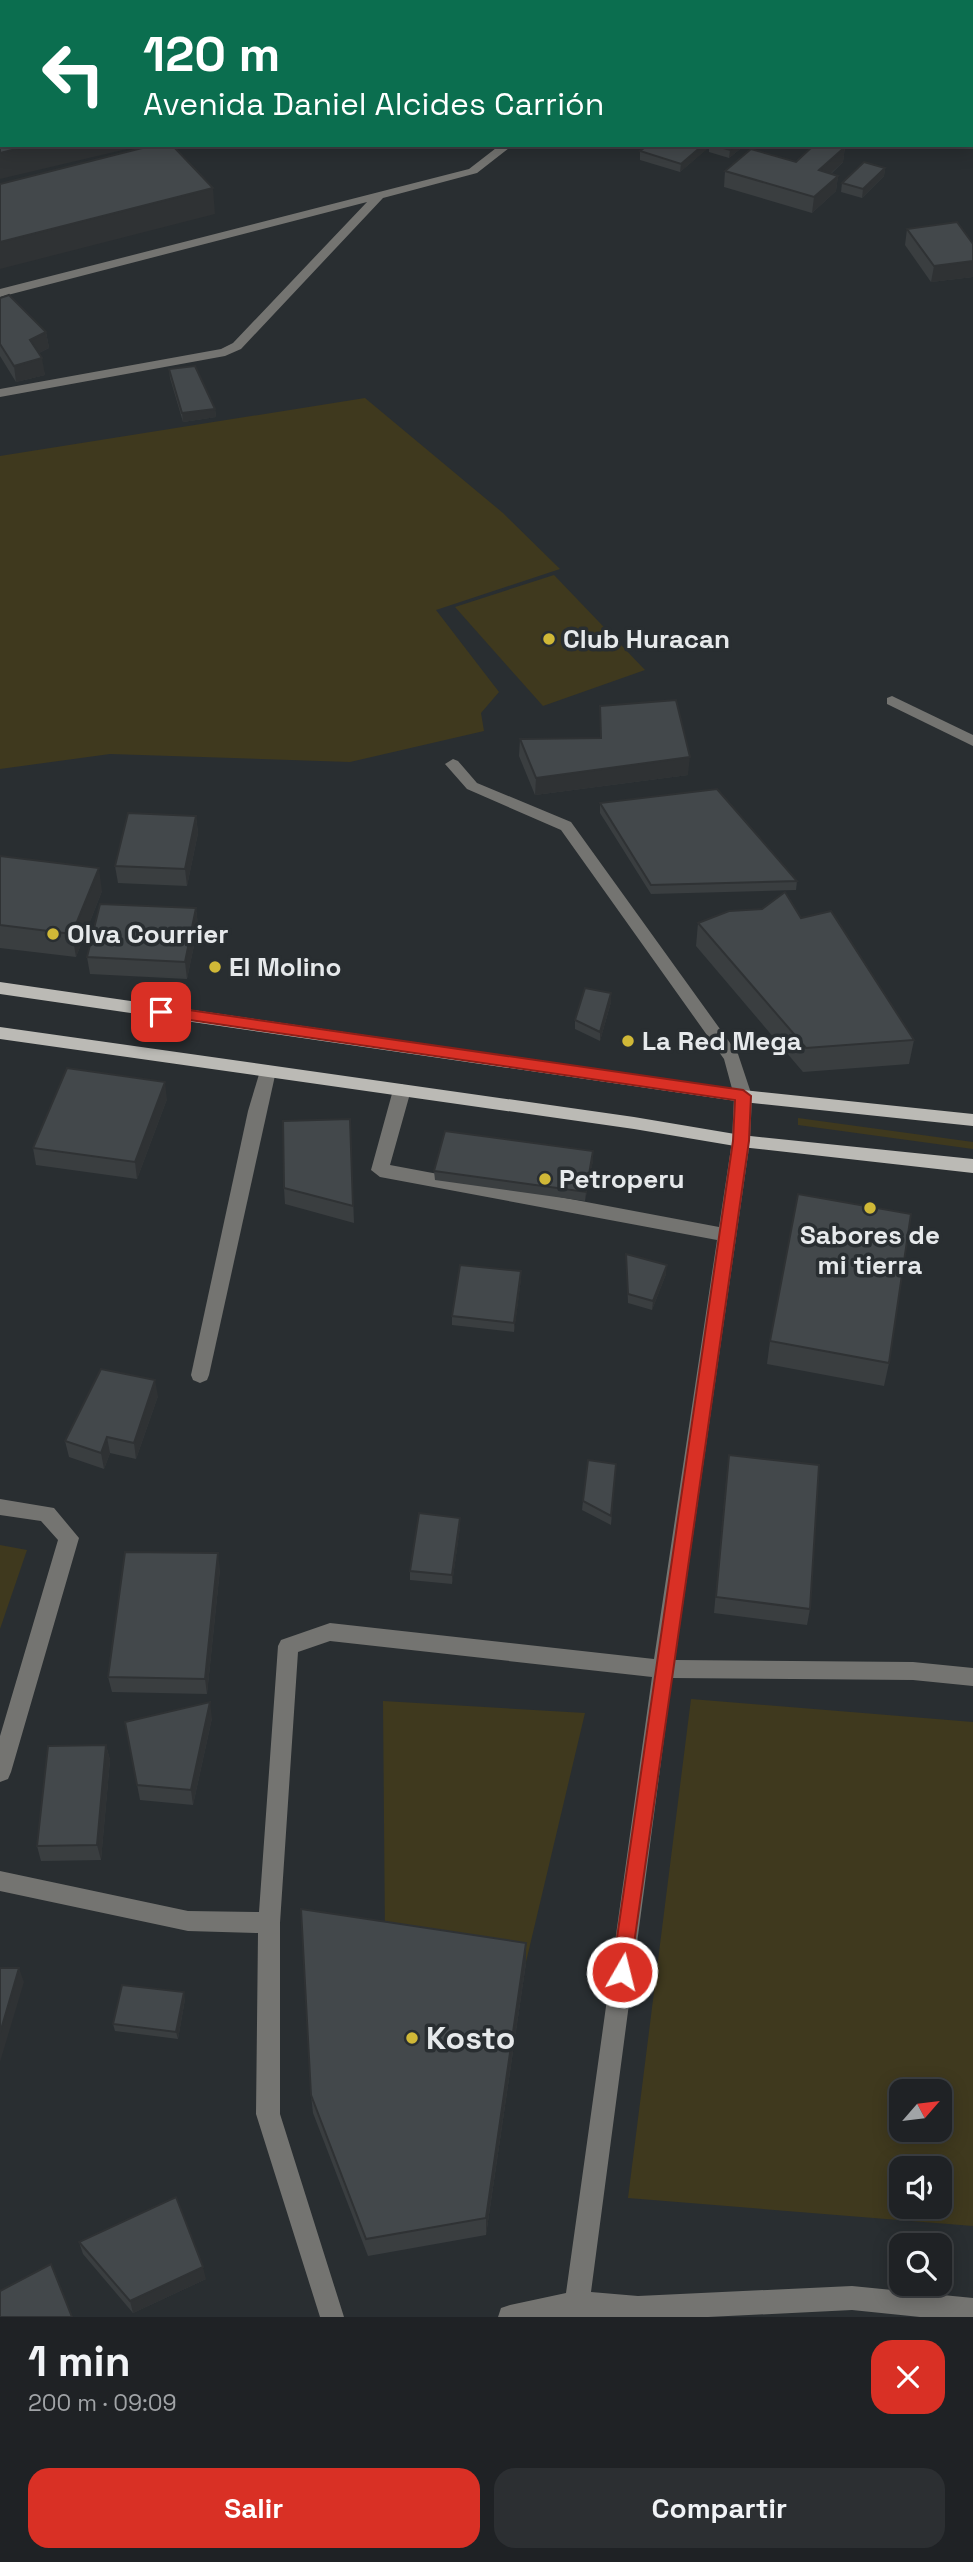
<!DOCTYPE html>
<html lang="es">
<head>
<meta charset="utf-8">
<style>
  :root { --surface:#1f2225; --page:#2c2f32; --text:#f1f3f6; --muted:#a1a4a7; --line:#3c3f42; --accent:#d93025 }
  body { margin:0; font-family:"Space Grotesk",sans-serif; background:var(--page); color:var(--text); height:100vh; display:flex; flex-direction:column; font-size:26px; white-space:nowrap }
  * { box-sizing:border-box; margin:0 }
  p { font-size:23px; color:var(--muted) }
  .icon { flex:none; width:38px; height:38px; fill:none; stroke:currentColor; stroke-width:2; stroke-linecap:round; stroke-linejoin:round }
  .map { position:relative; height:2317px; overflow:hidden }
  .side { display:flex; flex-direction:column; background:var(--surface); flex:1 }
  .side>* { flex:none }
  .guide { position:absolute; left:0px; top:0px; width:973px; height:147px; box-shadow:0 4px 18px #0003,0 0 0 2px var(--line); background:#0b6e4f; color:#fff; overflow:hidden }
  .needle { width:46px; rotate:62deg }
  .fabs { position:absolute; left:889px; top:2079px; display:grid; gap:14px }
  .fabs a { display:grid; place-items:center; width:63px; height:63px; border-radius:14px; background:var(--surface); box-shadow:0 4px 18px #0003,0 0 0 2px var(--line); font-size:35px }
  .pin { position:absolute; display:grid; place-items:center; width:60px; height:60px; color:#fff; margin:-30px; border-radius:14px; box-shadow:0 4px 10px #0006 }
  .me { position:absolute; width:77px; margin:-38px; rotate:8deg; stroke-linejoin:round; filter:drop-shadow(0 0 5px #0008) }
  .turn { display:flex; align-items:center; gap:24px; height:147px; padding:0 28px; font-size:32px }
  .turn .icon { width:91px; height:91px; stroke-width:2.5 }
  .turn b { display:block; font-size:49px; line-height:60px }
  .round { display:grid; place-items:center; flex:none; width:74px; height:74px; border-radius:21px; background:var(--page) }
  .summary { display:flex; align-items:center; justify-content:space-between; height:119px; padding:0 28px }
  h1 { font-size:42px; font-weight:700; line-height:52px }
  .action { display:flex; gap:14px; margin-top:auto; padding:14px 28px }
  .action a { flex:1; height:80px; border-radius:21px; background:var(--accent); color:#fff; font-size:28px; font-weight:700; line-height:80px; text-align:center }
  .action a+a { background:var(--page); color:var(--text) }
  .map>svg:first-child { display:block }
  .green { fill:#3f391e; fill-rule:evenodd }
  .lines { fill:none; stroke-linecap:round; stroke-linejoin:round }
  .path { stroke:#676b6e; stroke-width:2.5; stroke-dasharray:1 3.5; stroke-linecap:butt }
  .minor { fill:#747471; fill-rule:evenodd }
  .major { fill:#bbbab5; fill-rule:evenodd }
  .wall { fill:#3a3e40 }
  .shaded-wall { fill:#2f3234 }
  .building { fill:#43484b; stroke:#2f3234; stroke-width:2 }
  .route { fill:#d93025; stroke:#8d1f18; stroke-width:2 }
  .poi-dot { fill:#d0b837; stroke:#292e31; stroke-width:2.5 }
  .labels { text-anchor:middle; stroke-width:7; stroke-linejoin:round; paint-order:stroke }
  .poi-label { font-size:26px; font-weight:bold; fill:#e6e9eb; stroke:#292e31; text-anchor:start }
  .near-poi-label { font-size:32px; font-weight:bold; fill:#e6e9eb; stroke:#292e31; text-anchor:start }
</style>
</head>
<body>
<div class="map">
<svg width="973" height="2317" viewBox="0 0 973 2317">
  <rect width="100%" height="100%" fill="#292e31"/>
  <g class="green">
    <polygon points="365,398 503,513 560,569 436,610 499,692 481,713 484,731 350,762 110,754 0,769 0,456"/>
    <polygon points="554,575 645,670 543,706 455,607"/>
    <polygon points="798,1118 973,1142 973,1149 798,1125"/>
    <polygon points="0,1545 27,1550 0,1629"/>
    <path d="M691,1699l282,23v504l-345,-28zM901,2091h39v39h-39zM940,2168v39h-39v-39z"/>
    <polygon points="383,1701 585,1713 526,1962 385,1938"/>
  </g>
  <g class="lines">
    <g class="path">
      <polyline points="743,0 747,2"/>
      <polyline points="959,0 963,2"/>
    </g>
    <g class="minor">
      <polygon points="500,145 513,145 477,173 383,198 241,349 225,356 0,397 0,389 221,349 233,343 367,202 0,297 0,289 469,169"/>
      <polygon points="892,696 973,735 973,746 887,704 887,698"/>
      <polygon points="453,759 458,761 477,783 571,822 738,1054 752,1096 750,1141 675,1660 913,1662 973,1668 973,1686 913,1680 672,1678 591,2292 638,2296 852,2286 973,2298 973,2317 920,2317 852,2310 708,2317 498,2317 501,2308 510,2305 566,2293 652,1677 330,1641 298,1652 280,1923 280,2114 344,2317 320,2317 256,2114 258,1933 188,1931 0,1891 0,1871 188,1911 259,1912 278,1646 281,1640 330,1623 654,1659 717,1240 380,1177 371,1170 393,1090 402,1084 411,1090 390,1165 719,1227 732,1141 734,1096 724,1059 561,830 467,789 445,764"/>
      <polygon points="268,1065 276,1071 209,1375 207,1380 200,1383 193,1380 191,1375 248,1111 260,1071"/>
      <polygon points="0,1499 54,1508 79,1538 11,1772 8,1779 0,1782 0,1736 58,1540 41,1521 0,1515"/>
    </g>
    <g class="major">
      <polygon points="0,982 743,1090 973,1114 973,1126 743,1102 0,994"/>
      <polygon points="0,1027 634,1117 741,1135 973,1159 973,1173 741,1147 634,1129 0,1039"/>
    </g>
  </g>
  <g class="wall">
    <polygon points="556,0 629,0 635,2 556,2"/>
    <polygon points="648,145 745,145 729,158 709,152 709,147 680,172 640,160 640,151"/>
    <polygon points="845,147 843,162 831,174 838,176 836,191 812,213 724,187 725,171 796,162"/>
    <polygon points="885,168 884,176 862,198 841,192 842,183"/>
    <polygon points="907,229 973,244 973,277 931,282 905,245"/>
    <polygon points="0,298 46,332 49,348 39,353 45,375 16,382 0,356"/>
    <polygon points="169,369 215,409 216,417 183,422 170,378"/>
    <polygon points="600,706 688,775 535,795 519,756 520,739 600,738"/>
    <polygon points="600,803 797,881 796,890 651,894 600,813"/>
    <polygon points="196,816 198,833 187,886 118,883 115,866"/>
    <polygon points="0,856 102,891 76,957 0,948"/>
    <polygon points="196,908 198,926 187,979 90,974 87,957"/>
    <polygon points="801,918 914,1040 909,1064 803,1072 696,946 698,923"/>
    <polygon points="611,1002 600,1041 575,1029 575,1020"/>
    <polygon points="167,1099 137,1179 36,1165 33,1148"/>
    <polygon points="350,1119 354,1223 285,1204 284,1188"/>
    <polygon points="593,1160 585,1201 435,1180 434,1171"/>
    <polygon points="626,1254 666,1274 652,1310 628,1303"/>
    <polygon points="521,1271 521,1279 514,1332 452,1325 452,1316"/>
    <polygon points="770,1341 889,1363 884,1386 767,1364"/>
    <polygon points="158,1396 136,1459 110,1453 104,1469 69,1457 65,1441"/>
    <polygon points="616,1464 611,1525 582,1510 583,1501"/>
    <polygon points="727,1471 810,1609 807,1625 714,1613"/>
    <polygon points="460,1518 460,1527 452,1584 410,1580 410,1571"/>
    <polygon points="220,1569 207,1694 112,1692 108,1677"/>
    <polygon points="212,1718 193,1805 140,1800 125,1722"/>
    <polygon points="106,1745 110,1760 101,1860 41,1861 37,1846"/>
    <polygon points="526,1943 526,1963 486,2235 368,2256 313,2113 311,2095"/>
    <polygon points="185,1999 178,2039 115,2031 113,2024"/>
    <polygon points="79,2242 206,2279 133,2313 83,2254"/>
  </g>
  <g class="shaded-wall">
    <polygon points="32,145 144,145 0,179 0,153"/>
    <polygon points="703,145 707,145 706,150 680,172 681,164"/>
    <polygon points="736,145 745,145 729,158 730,150"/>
    <polygon points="845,147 843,162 817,186 819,170"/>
    <polygon points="885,168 884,176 862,198 863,189"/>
    <polygon points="838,176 836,191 812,213 814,197"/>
    <polygon points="213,188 215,214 0,269 0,242"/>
    <polygon points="973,261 973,277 931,282 934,266"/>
    <polygon points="46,332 49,348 33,356 30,340"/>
    <polygon points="42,358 45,375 16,382 14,366"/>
    <polygon points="215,409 216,417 183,422 182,413"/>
    <polygon points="690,757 688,775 535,795 536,778"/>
    <polygon points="196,816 198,833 187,886 185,869"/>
    <polygon points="99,868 102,891 76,957 72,934"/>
    <polygon points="196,908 198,926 187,979 185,962"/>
    <polygon points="611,993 611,1002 600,1041 600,1032"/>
    <polygon points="165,1082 167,1099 137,1179 135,1162"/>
    <polygon points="593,1151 593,1160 585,1201 586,1192"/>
    <polygon points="667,1265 666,1274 652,1310 653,1301"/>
    <polygon points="521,1271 521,1279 514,1332 514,1323"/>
    <polygon points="155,1380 158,1396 136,1459 134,1443"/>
    <polygon points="107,1437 110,1453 104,1469 101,1453"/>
    <polygon points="460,1518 460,1527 452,1584 452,1575"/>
    <polygon points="218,1553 220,1569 207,1694 205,1679"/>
    <polygon points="210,1702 212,1718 193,1805 191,1790"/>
    <polygon points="106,1745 110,1760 101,1860 97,1845"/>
    <polygon points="526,1943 526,1963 486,2235 486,2218"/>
    <polygon points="19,1968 24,1982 0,2062 0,2033"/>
    <polygon points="184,1992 185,1999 178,2039 176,2032"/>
    <polygon points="203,2267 206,2279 133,2313 130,2301"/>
  </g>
  <g class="building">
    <polygon points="98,0 467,0 473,2 96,2"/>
    <polygon points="494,0 512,0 514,1 513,2 492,2"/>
    <polygon points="575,0 629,0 635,2 581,2"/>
    <polygon points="0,98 2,98 2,145 32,145 0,153"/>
    <polygon points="154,145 172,145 213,188 0,242 0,184"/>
    <polygon points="648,145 703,145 681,164 640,151"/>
    <polygon points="713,145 736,145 730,150"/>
    <polygon points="814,145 840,145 845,147 819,170 838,176 814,197 725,171 751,149 796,162"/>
    <polygon points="864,162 885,168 863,189 842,183"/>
    <polygon points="957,222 973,244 973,261 934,266 907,229"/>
    <polygon points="9,295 46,332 30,340 42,358 14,366 0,344 0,298"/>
    <polygon points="195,366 215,409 182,413 169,369"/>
    <polygon points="676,700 690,757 536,778 520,739 601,738 600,706"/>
    <polygon points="717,789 797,881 651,885 600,803"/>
    <polygon points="128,813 196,816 185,869 115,866"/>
    <polygon points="0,856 99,868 72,934 0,925"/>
    <polygon points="785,892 801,918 831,911 914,1040 806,1048 698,923 729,911 762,909"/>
    <polygon points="100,904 196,908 185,962 87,957"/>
    <polygon points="585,988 611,993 600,1032 575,1020"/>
    <polygon points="67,1068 165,1082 135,1162 33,1148"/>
    <polygon points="350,1119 353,1206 284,1188 283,1121"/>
    <polygon points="445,1131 593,1151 586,1192 434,1171"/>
    <polygon points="798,1194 911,1214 889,1363 770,1341"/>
    <polygon points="626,1254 667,1265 653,1301 628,1294"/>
    <polygon points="460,1265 521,1271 514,1323 452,1316"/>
    <polygon points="101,1369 155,1380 134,1443 107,1437 101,1453 65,1441"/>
    <polygon points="729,1455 819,1465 810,1609 716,1597"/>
    <polygon points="588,1460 616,1464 611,1516 583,1501"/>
    <polygon points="419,1513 460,1518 452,1575 410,1571"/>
    <polygon points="125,1552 218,1553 205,1679 108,1677"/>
    <polygon points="210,1702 191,1790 137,1785 125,1722"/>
    <polygon points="106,1745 97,1845 37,1846 48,1746"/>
    <polygon points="301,1909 526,1943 486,2218 366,2239 311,2095"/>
    <polygon points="0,1968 19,1968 0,2033"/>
    <polygon points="122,1985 184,1992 176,2032 113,2024"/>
    <polygon points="176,2197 203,2267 130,2301 79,2242"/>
    <polygon points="51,2264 72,2317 0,2317 0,2291"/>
  </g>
  <polygon class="route" points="161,1006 743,1090 751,1096 749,1141 629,1979 622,1982 615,1979 612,1972 733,1141 735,1100 156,1015 153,1012"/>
  <g class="poi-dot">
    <circle cx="549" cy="639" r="7"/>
    <circle cx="53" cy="934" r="7"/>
    <circle cx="215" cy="967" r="7"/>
    <circle cx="628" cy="1041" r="7"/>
    <circle cx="545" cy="1179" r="7"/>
    <circle cx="870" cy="1208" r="7"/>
    <circle cx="412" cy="2038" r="7"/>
  </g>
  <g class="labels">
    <g class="poi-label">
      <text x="563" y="648">Club Huracan</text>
      <text x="67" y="943">Olva Courrier</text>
      <text x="229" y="976">El Molino</text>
      <text x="642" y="1050">La Red Mega</text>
      <text x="559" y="1188">Petroperu</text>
      <text x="870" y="1244" text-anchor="middle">Sabores de<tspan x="870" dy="30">mi tierra</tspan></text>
    </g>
    <g class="near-poi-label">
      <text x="426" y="2049">Kosto</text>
    </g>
  </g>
</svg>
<div class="fabs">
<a><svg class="needle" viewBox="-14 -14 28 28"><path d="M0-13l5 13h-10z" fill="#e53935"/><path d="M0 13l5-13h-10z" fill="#a1a4a7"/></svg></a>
<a><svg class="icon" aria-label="sound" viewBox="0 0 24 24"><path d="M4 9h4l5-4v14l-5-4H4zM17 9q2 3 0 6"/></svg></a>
<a><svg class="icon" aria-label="search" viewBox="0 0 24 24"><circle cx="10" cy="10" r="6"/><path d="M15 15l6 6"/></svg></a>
</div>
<div class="pin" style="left:161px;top:1012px;background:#d93025"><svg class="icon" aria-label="arrive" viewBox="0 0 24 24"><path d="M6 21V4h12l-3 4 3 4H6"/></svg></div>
<svg class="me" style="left:622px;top:1972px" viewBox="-20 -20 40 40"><circle r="17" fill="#d93025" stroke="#fff" stroke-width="3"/><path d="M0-11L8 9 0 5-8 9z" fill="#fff"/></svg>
<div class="guide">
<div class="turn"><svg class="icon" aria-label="left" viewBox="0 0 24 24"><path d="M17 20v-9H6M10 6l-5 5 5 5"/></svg><div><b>120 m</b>Avenida Daniel Alcides Carrión</div></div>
</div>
</div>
<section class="side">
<div class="summary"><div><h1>1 min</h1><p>200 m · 09:09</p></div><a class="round" style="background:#d93025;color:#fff"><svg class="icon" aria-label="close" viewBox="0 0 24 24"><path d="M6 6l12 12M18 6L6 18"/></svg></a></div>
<div class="action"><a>Salir</a><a>Compartir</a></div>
</section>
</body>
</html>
